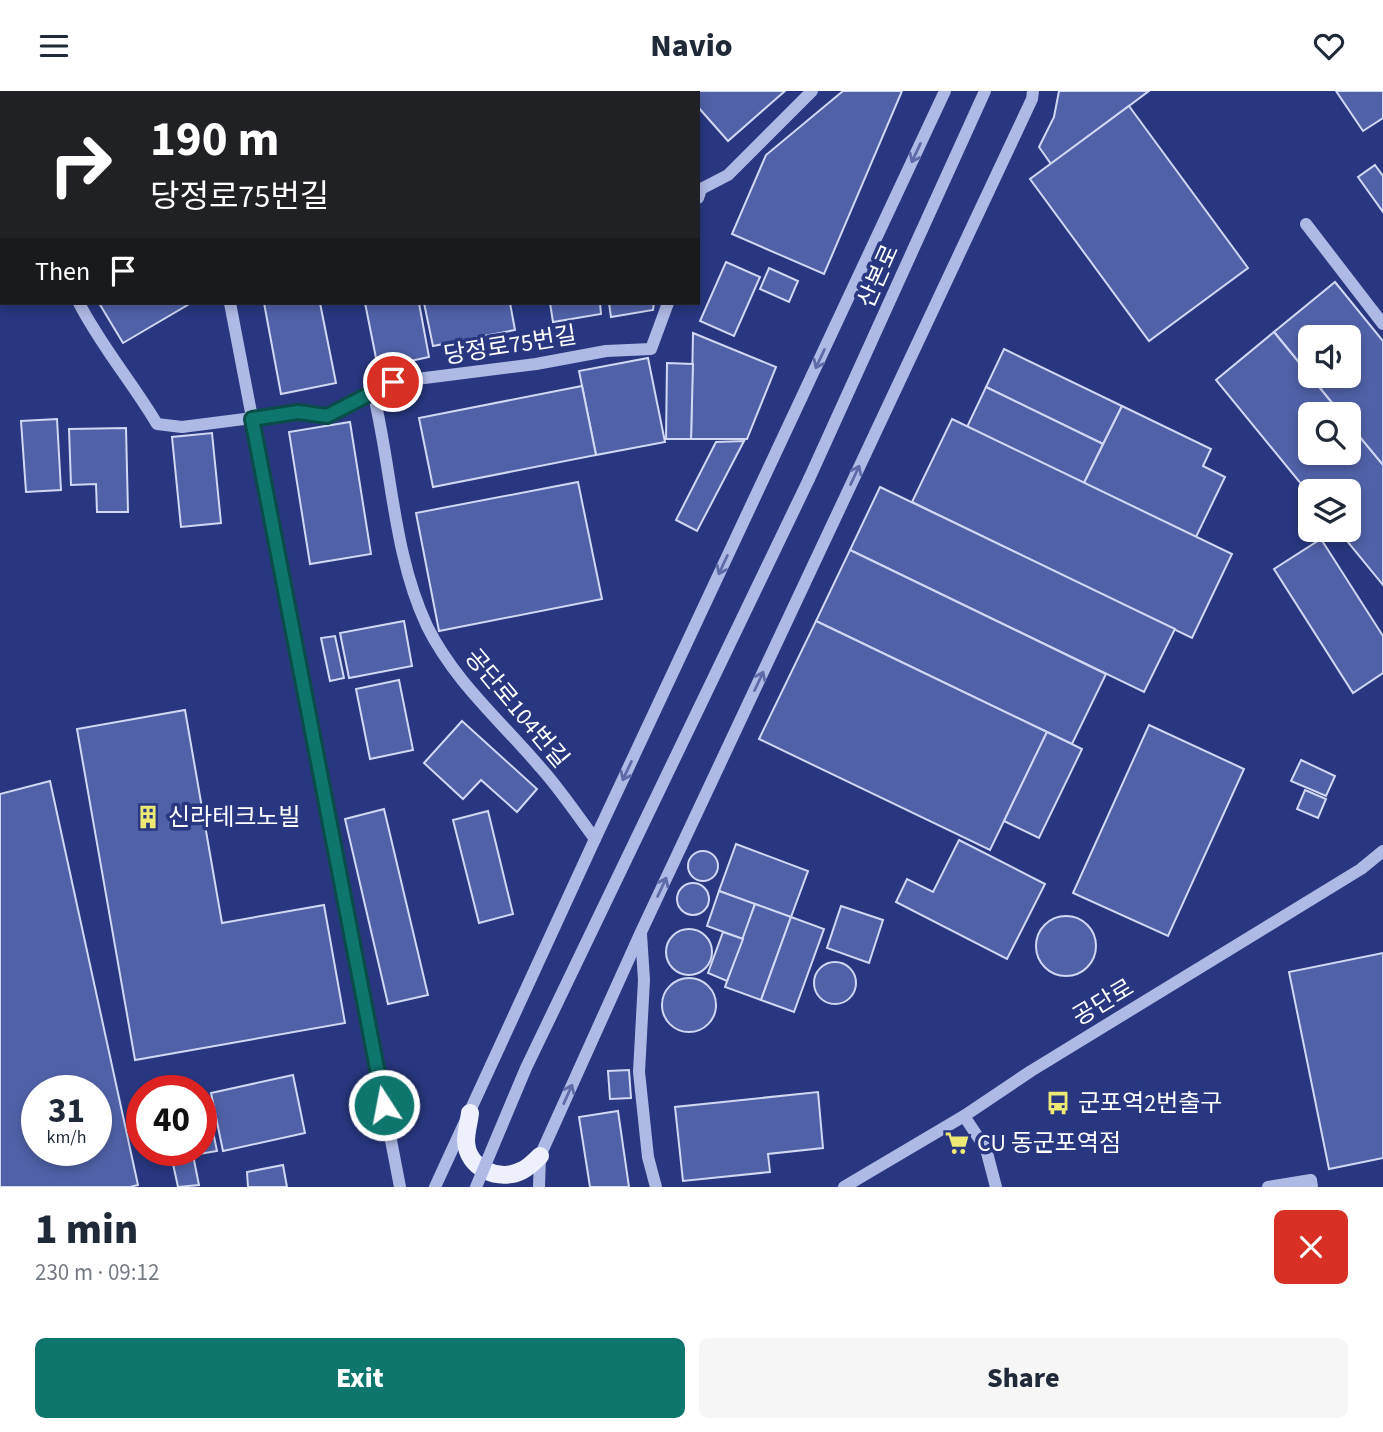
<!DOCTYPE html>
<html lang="en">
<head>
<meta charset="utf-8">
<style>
  :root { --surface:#fff; --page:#f6f6f7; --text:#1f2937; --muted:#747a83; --accent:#0f766e }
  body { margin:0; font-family:"Source Sans 3","Noto Sans KR",sans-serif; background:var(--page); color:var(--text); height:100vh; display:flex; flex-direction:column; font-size:26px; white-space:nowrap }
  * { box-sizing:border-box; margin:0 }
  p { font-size:23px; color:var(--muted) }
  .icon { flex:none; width:38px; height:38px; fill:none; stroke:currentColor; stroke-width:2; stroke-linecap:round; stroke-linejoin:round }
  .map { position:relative; height:1096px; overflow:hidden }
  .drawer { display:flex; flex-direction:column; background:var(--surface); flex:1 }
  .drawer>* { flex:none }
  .hud { position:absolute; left:0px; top:0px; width:700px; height:214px; box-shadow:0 4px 10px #0003; background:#202124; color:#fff; overflow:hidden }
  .controls { position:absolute; left:1298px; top:234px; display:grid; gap:14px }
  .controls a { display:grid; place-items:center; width:63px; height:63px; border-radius:10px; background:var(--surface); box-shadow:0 4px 10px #0003; font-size:35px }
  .speed { position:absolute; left:21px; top:984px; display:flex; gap:14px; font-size:35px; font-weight:700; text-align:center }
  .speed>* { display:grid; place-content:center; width:91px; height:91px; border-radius:50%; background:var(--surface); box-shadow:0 4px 10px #0003; line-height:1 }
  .speed small { font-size:18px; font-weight:400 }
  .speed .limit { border:10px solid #d22; background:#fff; color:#111 }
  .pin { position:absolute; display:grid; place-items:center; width:60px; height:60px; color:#fff; margin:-30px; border:4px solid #fff; border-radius:50%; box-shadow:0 2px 7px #0007 }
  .me { position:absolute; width:77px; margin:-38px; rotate:349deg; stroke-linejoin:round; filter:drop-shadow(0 0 5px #0008) }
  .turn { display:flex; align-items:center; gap:24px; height:147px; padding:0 35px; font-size:32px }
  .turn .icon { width:91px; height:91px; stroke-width:2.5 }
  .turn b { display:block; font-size:49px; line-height:60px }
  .then { display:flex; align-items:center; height:66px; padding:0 35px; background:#0003; gap:14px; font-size:26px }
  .round { display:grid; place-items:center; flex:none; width:74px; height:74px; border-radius:10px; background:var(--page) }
  .overview { display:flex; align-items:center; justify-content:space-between; height:119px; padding:0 35px }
  h1 { font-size:42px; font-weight:800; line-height:52px }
  .action { display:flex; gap:14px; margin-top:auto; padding:14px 35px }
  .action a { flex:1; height:80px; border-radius:10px; background:var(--accent); color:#fff; font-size:28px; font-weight:800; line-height:80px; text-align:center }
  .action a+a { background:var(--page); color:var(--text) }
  header { display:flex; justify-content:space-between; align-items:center; height:91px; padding:0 35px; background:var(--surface); font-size:32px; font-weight:800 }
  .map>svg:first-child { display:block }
  .building { fill:#5061a7; stroke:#d1d8f4; stroke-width:2; fill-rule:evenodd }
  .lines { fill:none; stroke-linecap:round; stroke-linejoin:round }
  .minor { stroke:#aeb9e5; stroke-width:12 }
  .major { stroke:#eef0fd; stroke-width:18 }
  .minor-bridge { stroke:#aeb9e5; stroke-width:12 }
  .oneway { stroke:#5e6ba8 }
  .route-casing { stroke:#0a4d48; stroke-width:18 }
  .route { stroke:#0f766e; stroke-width:12 }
  .labels { text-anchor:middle; stroke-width:7; stroke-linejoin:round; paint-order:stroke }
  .street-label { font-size:24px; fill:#fff; stroke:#28377f }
  .poi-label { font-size:24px; fill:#fff; stroke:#28377f; text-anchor:start }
</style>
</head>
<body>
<header><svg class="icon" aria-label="menu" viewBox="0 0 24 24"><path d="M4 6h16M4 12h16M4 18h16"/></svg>Navio<svg class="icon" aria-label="heart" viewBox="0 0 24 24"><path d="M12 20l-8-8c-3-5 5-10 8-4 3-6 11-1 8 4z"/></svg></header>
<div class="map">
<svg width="1383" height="1096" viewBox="0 0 1383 1096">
  <rect width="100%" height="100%" fill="#28377f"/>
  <g class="building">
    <polygon points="106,0 168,0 166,2"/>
    <polygon points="356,0 417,0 418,2 354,2"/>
    <polygon points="417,0 495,0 493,2"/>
    <polygon points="684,0 785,0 728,50 698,16 698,2"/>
    <polygon points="843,0 902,0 824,183 732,143 766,64"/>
    <polygon points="1059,0 1149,0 1051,73 1039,56 1054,26"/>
    <polygon points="1336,0 1383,0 1383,27 1363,40"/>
    <polygon points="1129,15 1248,177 1149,250 1030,88"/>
    <polygon points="1375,74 1383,85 1383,121 1358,86"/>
    <polygon points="726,171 760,186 734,245 700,230"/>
    <polygon points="769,177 798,190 789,211 760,198"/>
    <path d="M1335,191l48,59v124l-34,-41v-9h-7l-68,-83zM1311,247h38v38h-38z"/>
    <polygon points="99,212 191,212 123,252"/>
    <polygon points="264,212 320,212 336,292 281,303"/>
    <polygon points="365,212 419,212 429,266 378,277"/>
    <polygon points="424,212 510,212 515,239 433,255"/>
    <polygon points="550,212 600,212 601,223 553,231"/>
    <polygon points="609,212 654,212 653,219 611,226"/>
    <polygon points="1274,241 1342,324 1311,324 1311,362 1349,362 1349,333 1383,374 1383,494 1338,439 1349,439 1349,401 1311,401 1311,405 1216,289"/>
    <polygon points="693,242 776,276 747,348 691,348"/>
    <polygon points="1004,258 1122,315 1103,353 986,296"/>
    <polygon points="648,267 665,351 596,364 579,280"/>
    <polygon points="667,272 693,273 691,348 666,348"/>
    <polygon points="582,295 596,364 433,396 419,327"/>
    <polygon points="986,296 1103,353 1084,392 967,336"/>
    <polygon points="1122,315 1211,358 1203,375 1225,386 1196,446 1084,392"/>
    <polygon points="57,328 61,399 26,401 21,330"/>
    <polygon points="952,328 1232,463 1192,547 912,411"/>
    <polygon points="350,331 371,463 310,473 289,341"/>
    <polygon points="126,337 128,421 97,421 96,393 71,394 69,338"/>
    <polygon points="212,342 221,432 181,436 172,346"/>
    <polygon points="744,350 697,440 676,429 716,351"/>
    <polygon points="578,391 602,508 439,540 416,422"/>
    <polygon points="880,396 1175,538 1144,601 850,459"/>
    <polygon points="1321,448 1383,545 1383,582 1353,602 1274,478"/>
    <polygon points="850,459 1106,583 1072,653 816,530"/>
    <polygon points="404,530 412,575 349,587 340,542"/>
    <polygon points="816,530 1047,641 990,759 759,648"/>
    <polygon points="335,545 344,587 330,590 321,547"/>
    <polygon points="399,589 413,659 370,668 356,598"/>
    <polygon points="185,619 222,832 324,814 345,932 135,969 77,638"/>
    <polygon points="462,630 537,698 517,721 481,689 463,708 424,672"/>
    <polygon points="1149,634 1244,678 1168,845 1073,802"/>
    <polygon points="1047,641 1082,658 1039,747 1004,730"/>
    <polygon points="1301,669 1335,685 1326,705 1291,690"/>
    <path d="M50,690l88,404 -8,2h-130v-393zM37,999h59v60h-59z"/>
    <polygon points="1305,699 1326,708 1318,727 1297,718"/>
    <polygon points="384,718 428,904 388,913 345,728"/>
    <polygon points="488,720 513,823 479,832 453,729"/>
    <polygon points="959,749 1045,793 1007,868 896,811 907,788 933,801"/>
    <polygon points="736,753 808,780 791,826 719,800"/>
    <circle cx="703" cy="775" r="15"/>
    <circle cx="693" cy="808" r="16"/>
    <polygon points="719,800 755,813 743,848 707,835"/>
    <polygon points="755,813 791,826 761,909 725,896"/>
    <polygon points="841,815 883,829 869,872 827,857"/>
    <circle cx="1066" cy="855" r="30"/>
    <polygon points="791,826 824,838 794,921 761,909"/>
    <circle cx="689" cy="861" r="23"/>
    <polygon points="723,841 743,848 727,890 708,882"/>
    <polygon points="1383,862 1383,1067 1329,1078 1289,881"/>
    <circle cx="835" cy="892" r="21"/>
    <circle cx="689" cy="914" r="27"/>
    <polygon points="629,979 631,1007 610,1008 608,980"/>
    <polygon points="293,984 305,1042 223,1060 211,1002"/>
    <polygon points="818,1001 823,1057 768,1063 770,1081 683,1090 675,1016"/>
    <polygon points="206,1007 217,1060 193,1064 192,1059 201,1059 201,1008"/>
    <polygon points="618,1020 629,1096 590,1096 579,1026"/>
    <polygon points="170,1059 192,1059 199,1094 178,1096"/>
    <polygon points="283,1074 287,1096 248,1096 247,1081"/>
  </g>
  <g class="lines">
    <g class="minor">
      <polyline points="272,2 274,0"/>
      <polyline points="0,67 2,69"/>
      <polyline points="698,107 701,98 728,84 812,0"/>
      <polyline points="1306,133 1383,233"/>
      <path d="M79,212c22,43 53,79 78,121l25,3 116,-15 29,4 66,-34 143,-18 70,-13 45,-2 17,-46"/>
      <polyline points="230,212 400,1096"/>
      <path d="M373,301c19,77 20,162 54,234 27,55 74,95 113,141 20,22 37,48 55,72"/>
      <polyline points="809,388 985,0"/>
      <polyline points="641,843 644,889 639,981 648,1066 656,1096"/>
      <polyline points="964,1025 986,1058 996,1096"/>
      <polyline points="435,1096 595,748 945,0"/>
      <polyline points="539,1096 540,1065 641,841 1032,8 1033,0"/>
      <polyline points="844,1096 964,1025 1031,980 1361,778 1383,760"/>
      <polyline points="1268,1096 1311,1089 1312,1096"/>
    </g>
    <path class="major" d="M470,1022c-1,9 -4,19 -4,28 1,27 33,42 57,29 6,-3 12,-9 17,-14"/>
    <polyline class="minor-bridge" points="476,1096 526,977 809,388"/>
  </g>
  <defs><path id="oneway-shaft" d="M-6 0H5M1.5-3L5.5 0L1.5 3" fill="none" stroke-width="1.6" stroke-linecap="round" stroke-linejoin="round" transform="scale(1.75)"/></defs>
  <g class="oneway">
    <use href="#oneway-shaft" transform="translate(916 62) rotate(115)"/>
    <use href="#oneway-shaft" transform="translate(820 268) rotate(115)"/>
    <use href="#oneway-shaft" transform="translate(855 384) rotate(-65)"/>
    <use href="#oneway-shaft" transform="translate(723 474) rotate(115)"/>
    <use href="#oneway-shaft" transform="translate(759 590) rotate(-65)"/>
    <use href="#oneway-shaft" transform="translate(627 680) rotate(115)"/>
    <use href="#oneway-shaft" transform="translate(662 796) rotate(-65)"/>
    <use href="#oneway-shaft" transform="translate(568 1003) rotate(-66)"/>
  </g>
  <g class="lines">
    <g class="route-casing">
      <polyline id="route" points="384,1014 252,328 298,321 327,325 393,291"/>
    </g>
    <use href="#route" class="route"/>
  </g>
  <defs>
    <g id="building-bare" transform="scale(1.89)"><path d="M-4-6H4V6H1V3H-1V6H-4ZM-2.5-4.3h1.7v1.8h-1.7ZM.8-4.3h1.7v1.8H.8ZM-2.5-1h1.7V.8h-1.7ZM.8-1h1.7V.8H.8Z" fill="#ede974" stroke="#28377f" stroke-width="2.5" paint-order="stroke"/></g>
    <g id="bus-bare" transform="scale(1.89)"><path d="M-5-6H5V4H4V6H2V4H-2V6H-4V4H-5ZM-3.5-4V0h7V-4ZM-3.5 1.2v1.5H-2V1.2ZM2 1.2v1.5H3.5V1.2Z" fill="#ede974" stroke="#28377f" stroke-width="2.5" paint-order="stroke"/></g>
    <g id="supermarket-bare" transform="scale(1.89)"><path d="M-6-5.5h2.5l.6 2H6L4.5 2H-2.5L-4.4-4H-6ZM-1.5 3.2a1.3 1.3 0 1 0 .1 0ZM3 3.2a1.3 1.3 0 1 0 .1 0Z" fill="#ede974" stroke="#28377f" stroke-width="2.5" paint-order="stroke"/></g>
  </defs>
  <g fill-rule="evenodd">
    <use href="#building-bare" x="148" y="726"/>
    <use href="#bus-bare" x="1058" y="1012"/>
    <use href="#supermarket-bare" x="957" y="1052"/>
  </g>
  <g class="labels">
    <g class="street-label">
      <text transform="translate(878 185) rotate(-66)" y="8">산본로</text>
      <text transform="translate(510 254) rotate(-9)" y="8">당정로75번길</text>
      <text transform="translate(517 617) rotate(50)" y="8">공단로104번길</text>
      <text transform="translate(1103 911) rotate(-31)" y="8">공단로</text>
    </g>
    <g class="poi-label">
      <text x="168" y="734">신라테크노빌</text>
      <text x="1078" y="1020">군포역2번출구</text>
      <text x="977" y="1060">CU 동군포역점</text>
    </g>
  </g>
</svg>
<div class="controls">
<a><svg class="icon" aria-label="sound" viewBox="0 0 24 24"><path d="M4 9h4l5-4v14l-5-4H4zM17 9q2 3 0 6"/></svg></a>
<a><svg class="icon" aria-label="search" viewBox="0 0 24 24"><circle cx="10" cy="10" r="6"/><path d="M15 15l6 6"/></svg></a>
<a><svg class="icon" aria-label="layers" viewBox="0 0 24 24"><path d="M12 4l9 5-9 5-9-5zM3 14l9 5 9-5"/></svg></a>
</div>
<div class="speed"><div>31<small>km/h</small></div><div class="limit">40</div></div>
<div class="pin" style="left:393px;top:291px;background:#d93025"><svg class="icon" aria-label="arrive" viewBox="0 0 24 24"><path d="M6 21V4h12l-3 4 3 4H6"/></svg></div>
<svg class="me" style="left:384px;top:1014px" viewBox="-20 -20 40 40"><circle r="17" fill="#0f766e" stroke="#fff" stroke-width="3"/><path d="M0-11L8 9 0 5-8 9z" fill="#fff"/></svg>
<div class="hud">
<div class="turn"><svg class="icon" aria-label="right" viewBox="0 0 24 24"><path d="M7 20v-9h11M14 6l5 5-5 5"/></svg><div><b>190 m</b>당정로75번길</div></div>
<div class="then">Then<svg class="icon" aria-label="arrive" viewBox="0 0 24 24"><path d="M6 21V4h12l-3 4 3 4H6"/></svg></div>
</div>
</div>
<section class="drawer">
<div class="overview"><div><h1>1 min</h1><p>230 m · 09:12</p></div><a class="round" style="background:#d93025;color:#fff"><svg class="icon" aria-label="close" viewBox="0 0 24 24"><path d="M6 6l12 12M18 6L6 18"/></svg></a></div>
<div class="action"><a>Exit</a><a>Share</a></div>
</section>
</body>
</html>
